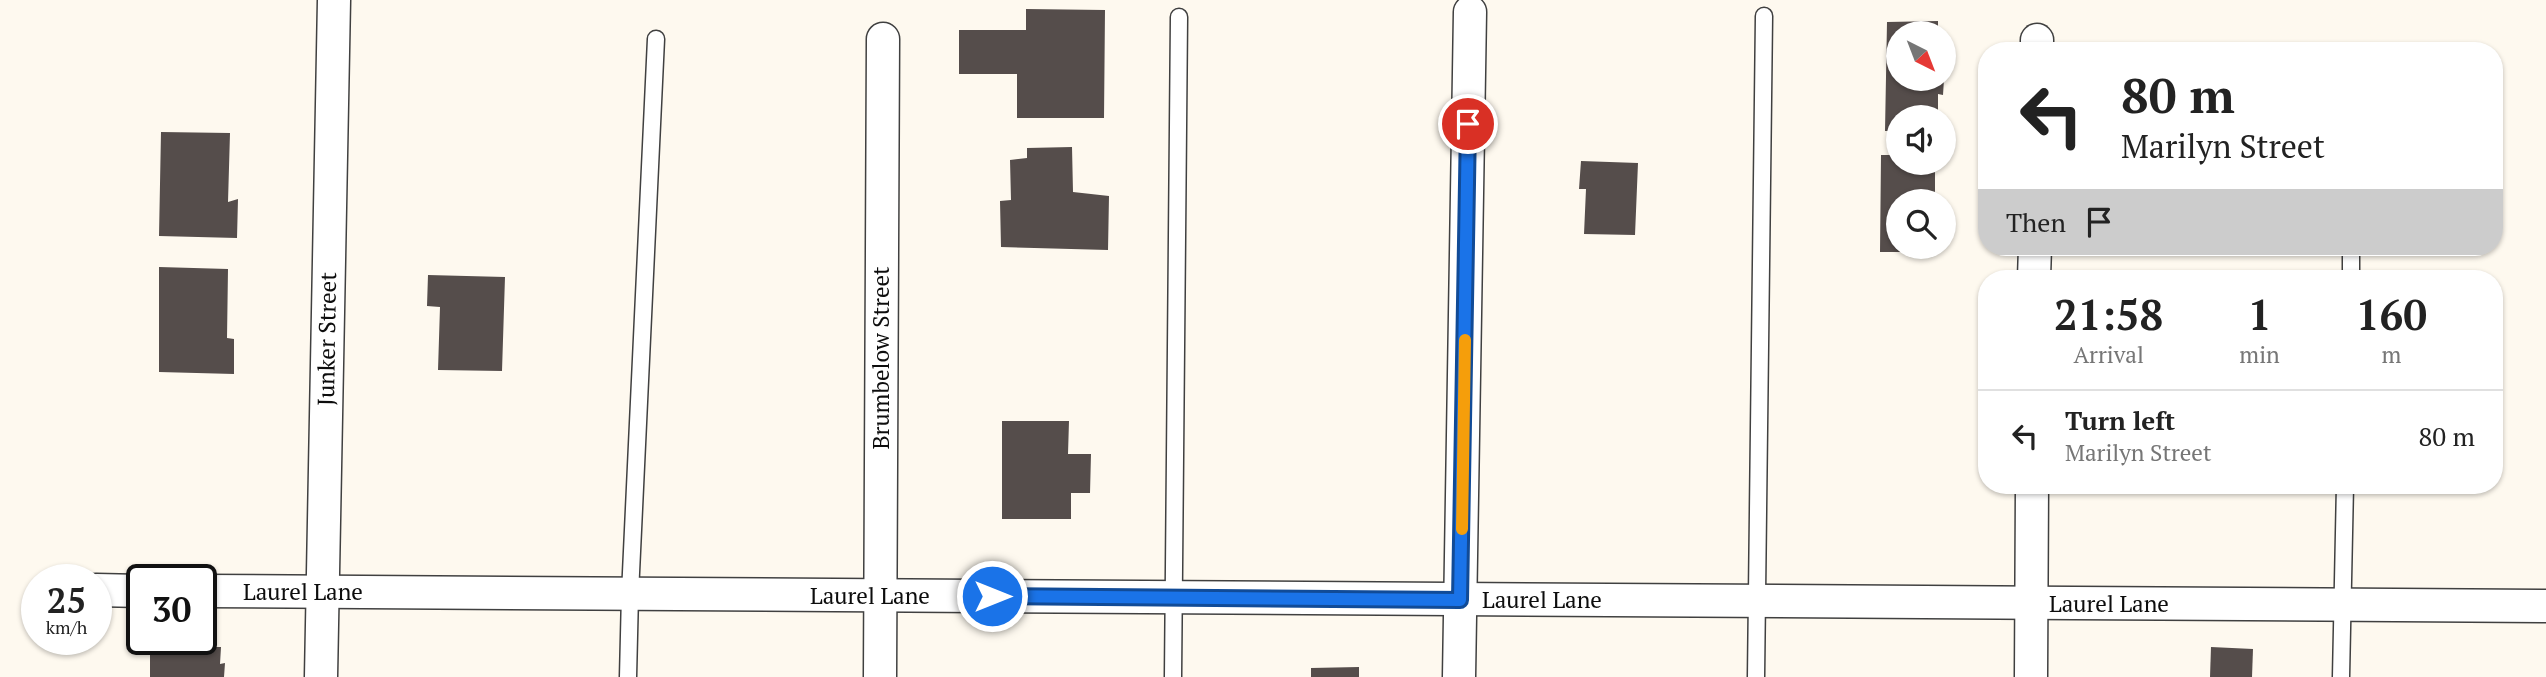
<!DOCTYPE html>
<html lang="en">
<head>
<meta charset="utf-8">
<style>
  :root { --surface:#fff; --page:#f6f6f6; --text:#222; --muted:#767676; --line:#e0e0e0 }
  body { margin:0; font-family:"PT Serif",serif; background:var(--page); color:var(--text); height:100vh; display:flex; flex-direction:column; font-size:26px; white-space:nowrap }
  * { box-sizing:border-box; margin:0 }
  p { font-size:23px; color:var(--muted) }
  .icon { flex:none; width:38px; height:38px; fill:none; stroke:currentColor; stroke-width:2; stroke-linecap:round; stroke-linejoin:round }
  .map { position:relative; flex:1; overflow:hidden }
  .panel { position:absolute; left:1978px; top:270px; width:525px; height:224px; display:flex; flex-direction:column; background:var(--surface); border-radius:28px; box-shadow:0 2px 5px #0004 }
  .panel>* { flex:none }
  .top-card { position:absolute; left:1978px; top:42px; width:525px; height:214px; border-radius:28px; box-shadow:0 2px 5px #0004; background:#fff; color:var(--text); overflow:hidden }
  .needle { width:46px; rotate:138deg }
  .buttons { position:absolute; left:1886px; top:21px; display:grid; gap:14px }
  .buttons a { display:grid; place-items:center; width:70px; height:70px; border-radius:50%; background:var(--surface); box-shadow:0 2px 5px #0004; font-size:35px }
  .speed { position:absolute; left:21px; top:564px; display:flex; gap:14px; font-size:35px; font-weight:700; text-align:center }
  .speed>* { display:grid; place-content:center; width:91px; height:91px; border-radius:50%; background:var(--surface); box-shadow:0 2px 5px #0004; line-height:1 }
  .speed small { font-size:18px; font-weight:400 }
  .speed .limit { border:4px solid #111; border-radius:10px; background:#fff; color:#111 }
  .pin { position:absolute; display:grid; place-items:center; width:60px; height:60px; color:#fff; margin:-30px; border:4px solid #fff; border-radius:50%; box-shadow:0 2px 7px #0007 }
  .me { position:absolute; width:77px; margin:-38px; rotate:90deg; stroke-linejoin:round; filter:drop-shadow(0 0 5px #0008) }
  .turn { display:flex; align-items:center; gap:24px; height:147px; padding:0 28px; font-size:32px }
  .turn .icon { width:91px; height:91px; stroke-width:2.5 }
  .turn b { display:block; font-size:49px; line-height:60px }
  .then { display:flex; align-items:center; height:66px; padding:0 28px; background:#0003; gap:14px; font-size:26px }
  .eta { display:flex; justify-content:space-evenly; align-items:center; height:119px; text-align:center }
  .eta b { font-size:42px; font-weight:700; line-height:49px }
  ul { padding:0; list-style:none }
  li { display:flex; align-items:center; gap:21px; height:91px; padding:0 28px; border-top:2px solid var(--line) }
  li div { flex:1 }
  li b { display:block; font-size:26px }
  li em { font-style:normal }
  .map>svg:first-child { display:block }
  .building { fill:#554d4b }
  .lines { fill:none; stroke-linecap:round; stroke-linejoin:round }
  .lane-casing { stroke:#404040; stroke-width:19 }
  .street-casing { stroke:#404040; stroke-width:35 }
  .lane { stroke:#fff; stroke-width:16 }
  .street { stroke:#fff; stroke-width:32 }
  .route-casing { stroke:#114b97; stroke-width:18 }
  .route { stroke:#1a73e8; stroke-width:12 }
  .slow { stroke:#f59e0b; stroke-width:12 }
  .labels { text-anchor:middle; stroke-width:7; stroke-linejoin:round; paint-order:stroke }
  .street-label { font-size:23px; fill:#0d0d0d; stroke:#fff }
</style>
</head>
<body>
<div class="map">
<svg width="2546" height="677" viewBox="0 0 2546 677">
  <rect width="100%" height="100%" fill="#fef9ef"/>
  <g class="building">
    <polygon points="1026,9 1105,10 1104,118 1017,118 1017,74 959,74 959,30 1026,30"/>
    <polygon points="1938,21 1938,33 1899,33 1899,79 1944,79 1943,95 1938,94 1938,117 1899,117 1899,131 1885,131 1887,22"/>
    <polygon points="161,132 230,133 228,202 238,199 237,238 159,236"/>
    <polygon points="1072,147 1073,192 1109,196 1108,250 1001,247 1000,201 1011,200 1010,160 1027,158 1027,148"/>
    <polygon points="1881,155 1899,155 1899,163 1935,163 1935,201 1899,201 1899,247 1935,247 1935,252 1880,252"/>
    <polygon points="1581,161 1638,163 1635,235 1584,234 1586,189 1579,189"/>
    <polygon points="159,267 228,269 227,338 234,339 234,374 159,372"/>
    <polygon points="428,275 505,277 502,371 438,370 440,307 427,306"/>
    <polygon points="1002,421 1069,421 1068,454 1091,454 1090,493 1071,493 1071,519 1002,519"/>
    <polygon points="150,647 221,647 220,664 225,663 224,677 150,677"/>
    <polygon points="2211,647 2253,649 2252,677 2210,677"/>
    <polygon points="1359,667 1359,677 1311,677 1311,668"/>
  </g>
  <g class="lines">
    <g class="lane-casing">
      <g id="lane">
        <polyline points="2351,278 2351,247"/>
        <polyline points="628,677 630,594 656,39"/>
        <polyline points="1173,677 1179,17"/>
        <polyline points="1756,677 1764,16"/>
        <polyline points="2341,677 2345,485"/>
      </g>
    </g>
    <g class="street-casing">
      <g id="street">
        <polyline points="2037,51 2037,40"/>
        <polyline points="2034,278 2035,247"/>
        <polyline points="96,590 142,591"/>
        <polyline points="201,591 2546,606"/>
        <polyline points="321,677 334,0"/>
        <polyline points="880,677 883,39"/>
        <polyline points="1459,677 1470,12"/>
        <polyline points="2031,677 2032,485"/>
      </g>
    </g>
    <use href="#lane" class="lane"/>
    <use href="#street" class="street"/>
  </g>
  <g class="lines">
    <g class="route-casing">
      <polyline id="route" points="992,596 1460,600 1468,124"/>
    </g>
    <use href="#route" class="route"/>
    <polyline class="slow" points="1462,529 1465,340"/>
  </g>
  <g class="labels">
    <g class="street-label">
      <text transform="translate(327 339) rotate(-89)" y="8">Junker Street</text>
      <text transform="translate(881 358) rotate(-90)" y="8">Brumbelow Street</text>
      <text x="303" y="600">Laurel Lane</text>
      <text x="870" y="604">Laurel Lane</text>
      <text x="1542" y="608">Laurel Lane</text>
      <text x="2109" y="612">Laurel Lane</text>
    </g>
  </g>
</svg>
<div class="buttons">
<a><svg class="needle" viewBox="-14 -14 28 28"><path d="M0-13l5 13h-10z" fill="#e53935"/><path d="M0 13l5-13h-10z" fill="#767676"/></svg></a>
<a><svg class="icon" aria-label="sound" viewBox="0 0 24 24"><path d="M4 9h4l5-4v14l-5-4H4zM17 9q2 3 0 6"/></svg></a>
<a><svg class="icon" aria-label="search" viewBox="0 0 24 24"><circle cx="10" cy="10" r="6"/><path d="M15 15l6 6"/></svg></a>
</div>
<div class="speed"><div>25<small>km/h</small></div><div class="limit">30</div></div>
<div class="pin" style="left:1468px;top:124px;background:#d93025"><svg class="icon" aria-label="arrive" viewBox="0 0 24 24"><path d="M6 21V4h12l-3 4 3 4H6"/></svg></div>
<svg class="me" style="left:992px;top:596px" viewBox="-20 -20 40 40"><circle r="17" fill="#1a73e8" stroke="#fff" stroke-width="3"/><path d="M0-11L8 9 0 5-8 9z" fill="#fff"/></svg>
<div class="top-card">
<div class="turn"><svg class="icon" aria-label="left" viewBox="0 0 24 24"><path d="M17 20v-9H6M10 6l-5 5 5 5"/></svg><div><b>80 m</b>Marilyn Street</div></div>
<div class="then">Then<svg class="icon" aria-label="arrive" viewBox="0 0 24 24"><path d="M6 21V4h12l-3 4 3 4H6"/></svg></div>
</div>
<section class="panel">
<div class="eta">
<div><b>21:58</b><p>Arrival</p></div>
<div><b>1</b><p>min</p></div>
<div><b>160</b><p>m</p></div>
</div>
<ul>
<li><svg class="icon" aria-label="left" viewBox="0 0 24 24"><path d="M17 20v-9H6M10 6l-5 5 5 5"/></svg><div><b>Turn left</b><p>Marilyn Street</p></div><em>80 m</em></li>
</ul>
</section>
</div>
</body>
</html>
